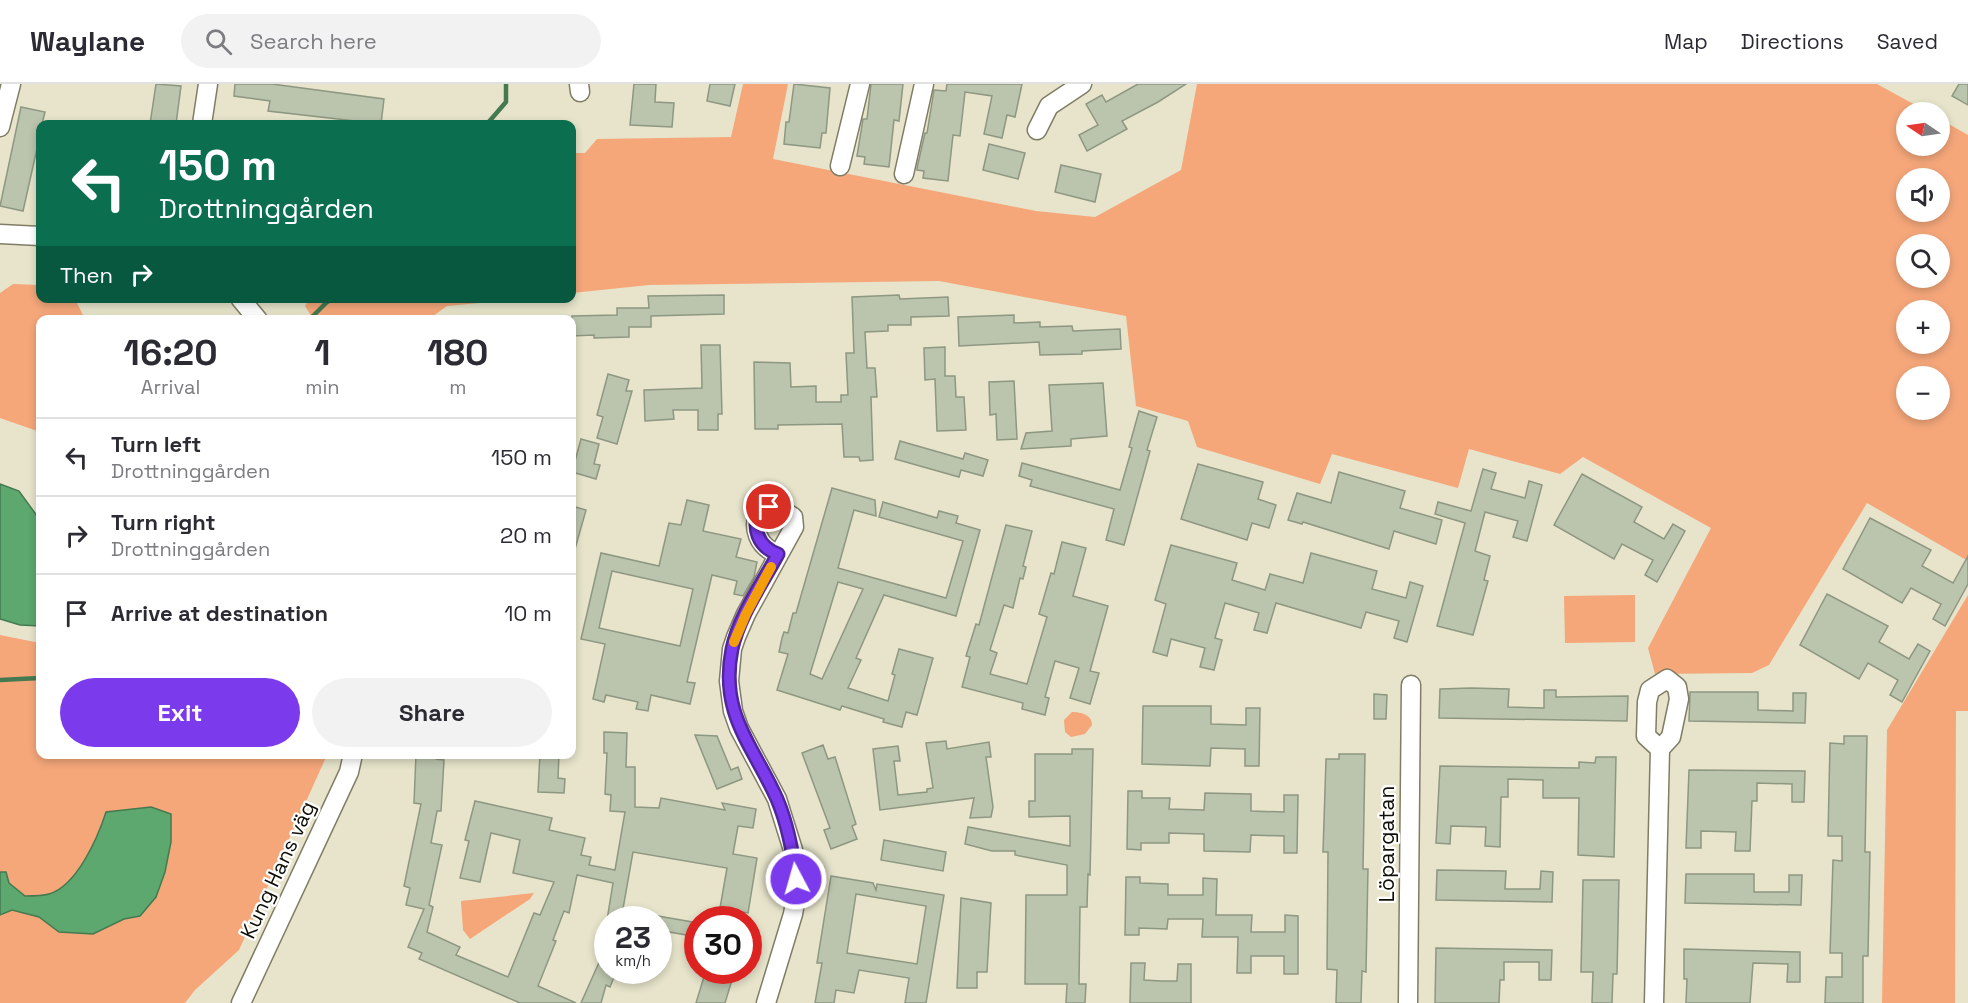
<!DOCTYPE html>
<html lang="en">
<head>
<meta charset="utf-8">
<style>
  :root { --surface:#fff; --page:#f2f2f3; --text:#2b2b33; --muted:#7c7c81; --line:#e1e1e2; --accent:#7c3aed }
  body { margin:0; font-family:"Space Grotesk",sans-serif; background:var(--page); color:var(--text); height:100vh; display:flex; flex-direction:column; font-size:22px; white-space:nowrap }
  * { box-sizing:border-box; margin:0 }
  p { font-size:20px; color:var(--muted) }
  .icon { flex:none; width:33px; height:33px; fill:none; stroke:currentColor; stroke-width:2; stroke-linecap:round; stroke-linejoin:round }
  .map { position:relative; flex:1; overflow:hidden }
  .side { position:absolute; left:36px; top:231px; width:540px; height:444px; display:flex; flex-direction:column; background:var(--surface); border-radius:12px; box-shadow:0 3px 9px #0003 }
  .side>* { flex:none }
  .banner { position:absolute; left:36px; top:36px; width:540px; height:183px; border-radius:12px; box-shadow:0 3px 9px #0003; background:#0b6e4f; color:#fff; overflow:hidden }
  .needle { width:39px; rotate:283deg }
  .fabs { position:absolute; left:1896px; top:18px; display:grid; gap:12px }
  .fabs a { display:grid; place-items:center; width:54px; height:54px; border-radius:50%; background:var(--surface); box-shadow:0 3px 9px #0003; font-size:30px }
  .speed { position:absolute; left:594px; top:822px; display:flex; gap:12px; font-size:30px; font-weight:700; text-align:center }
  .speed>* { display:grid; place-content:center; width:78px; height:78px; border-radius:50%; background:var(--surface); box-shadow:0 3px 9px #0003; line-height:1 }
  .speed small { font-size:15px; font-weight:400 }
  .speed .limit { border:9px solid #d22; background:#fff; color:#111 }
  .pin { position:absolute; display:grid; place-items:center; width:51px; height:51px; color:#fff; margin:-26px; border:3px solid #fff; border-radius:50%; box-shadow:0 2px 6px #0007 }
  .me { position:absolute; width:66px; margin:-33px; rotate:354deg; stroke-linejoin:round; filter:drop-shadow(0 0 4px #0008) }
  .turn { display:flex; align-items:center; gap:21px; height:126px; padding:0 24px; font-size:27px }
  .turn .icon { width:78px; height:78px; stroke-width:2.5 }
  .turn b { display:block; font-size:42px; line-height:51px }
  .then { display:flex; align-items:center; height:57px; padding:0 24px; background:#0003; gap:12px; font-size:22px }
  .eta { display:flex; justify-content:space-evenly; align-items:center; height:102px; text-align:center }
  .eta b { font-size:36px; font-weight:600; line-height:42px }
  .primary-button { display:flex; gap:12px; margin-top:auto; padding:12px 24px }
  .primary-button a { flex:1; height:69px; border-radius:36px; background:var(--accent); color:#fff; font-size:24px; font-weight:600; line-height:69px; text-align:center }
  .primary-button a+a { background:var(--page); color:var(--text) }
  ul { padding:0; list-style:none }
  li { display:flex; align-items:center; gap:18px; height:78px; padding:0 24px; border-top:2px solid var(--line) }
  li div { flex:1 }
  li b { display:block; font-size:22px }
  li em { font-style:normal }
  header { display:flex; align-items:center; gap:36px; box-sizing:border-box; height:84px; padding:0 30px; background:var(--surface); border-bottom:2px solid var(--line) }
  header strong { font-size:28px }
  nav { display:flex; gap:33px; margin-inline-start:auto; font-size:21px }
  .search { width:420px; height:54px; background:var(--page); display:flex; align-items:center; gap:15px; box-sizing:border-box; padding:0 21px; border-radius:33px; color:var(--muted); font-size:22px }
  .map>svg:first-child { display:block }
  .green { fill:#f5a77a; fill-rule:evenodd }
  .water { fill:#5ca86f; stroke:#457a50; stroke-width:1.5 }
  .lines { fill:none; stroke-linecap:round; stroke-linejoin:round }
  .stream { stroke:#457a50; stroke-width:4.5 }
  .building { fill:#bbc4ad; stroke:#8e9781; stroke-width:1.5; fill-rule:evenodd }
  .street-casing { stroke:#807d66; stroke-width:21 }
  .street { stroke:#fff; stroke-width:18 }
  .route-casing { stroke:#51269a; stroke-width:15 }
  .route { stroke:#7c3aed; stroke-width:10 }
  .slow { stroke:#f59e0b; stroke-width:10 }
  .labels { text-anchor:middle; stroke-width:4.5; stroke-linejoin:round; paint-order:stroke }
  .street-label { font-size:21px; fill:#0f0e06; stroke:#fff }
</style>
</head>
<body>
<header>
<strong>Waylane</strong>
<div class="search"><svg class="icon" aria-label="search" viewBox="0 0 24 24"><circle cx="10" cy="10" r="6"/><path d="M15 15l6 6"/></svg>Search here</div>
<nav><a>Map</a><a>Directions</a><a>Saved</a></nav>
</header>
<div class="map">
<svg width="1968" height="919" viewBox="0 0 1968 919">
  <rect width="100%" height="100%" fill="#e7e4cb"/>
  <g class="green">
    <path d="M743,0h45l-15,75 263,52 59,6 86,-47 16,-86h680l51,28h-22v34h34v-27l28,16v426l-101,-58 -98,162 -17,8 -97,1 -7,-26 63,-120 -128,-71 -23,17 -91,-25 -11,39 -126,-34 -12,30 -123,-37 -9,-26 -52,-15 -10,-90 -187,-35 -290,4 -77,8v-140h13l12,-14 134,-2zM1906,94h34v34h-34zM1906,160h34v34h-34zM1906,226h34v34h-34zM1906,292h34v34h-34z"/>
    <polygon points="13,200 40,201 40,214 75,215 85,235 40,236 40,348 0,334 0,209"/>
    <polygon points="309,215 309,214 523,215 447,222 429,235 313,235 305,222"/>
    <polygon points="1635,511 1635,558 1565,559 1564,512"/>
    <polygon points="1968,511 1968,627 1956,627 1955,919 1882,919 1887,646"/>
    <polygon points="0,551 40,559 40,670 327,671 239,866 195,906 185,919 0,919"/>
    <path d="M1072,628c9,0 20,3 20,13l-7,9 -14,3 -6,-5 -1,-12z"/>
    <polygon points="534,809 530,815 470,855 463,846 461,817"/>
  </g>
  <g class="water">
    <polygon points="0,400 19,407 40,436 40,542 20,541 0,535"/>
    <path d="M151,723l20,7v28l-6,30 -9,25 -16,19 -16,3 -31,15 -34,-2 -20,-15 -27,-7 -12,5v-43h6l3,11 16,13c8,0 17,0 24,-2 28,-8 49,-57 57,-82z"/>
  </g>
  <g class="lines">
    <g class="stream">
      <polyline points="487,40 506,18 506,0"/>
      <polyline points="309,236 327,218 335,214"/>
      <polyline points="0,596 40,594"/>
    </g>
  </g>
  <g class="building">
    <polygon points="156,0 181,2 176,40 150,40"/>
    <polygon points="235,0 272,0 384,15 381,40 268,27 270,17 234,12"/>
    <polygon points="634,0 656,0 655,18 674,19 672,43 630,41"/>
    <polygon points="710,0 735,0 730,22 707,17"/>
    <polygon points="794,0 830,4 826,49 822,49 820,64 784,60 786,38 789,38"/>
    <polygon points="871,0 903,0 899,37 894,36 889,83 864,80 865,73 857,72 863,35 867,35"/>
    <polygon points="947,0 1022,0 1015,33 1007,31 1002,54 984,50 992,12 965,8 960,52 953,51 948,97 923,94 924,87 917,86 917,84 925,49 927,49 934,6 946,7"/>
    <polygon points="1138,0 1186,0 1158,18 1122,37 1127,45 1087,67 1079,51 1098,41 1086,20 1102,11 1106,18"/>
    <polygon points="1959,0 1968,0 1968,21 1952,12"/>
    <polygon points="21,23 45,28 42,40 40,40 39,56 23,127 0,122"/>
    <polygon points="989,60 1025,69 1018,95 983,86"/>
    <polygon points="1061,81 1101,90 1095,118 1055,108"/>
    <polygon points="724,211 724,230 651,232 651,243 629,243 629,253 594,254 594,251 572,252 572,232 617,231 617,224 649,224 648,212"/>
    <polygon points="899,211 900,215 948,213 949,232 911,233 911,241 888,241 888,247 865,248 867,284 875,284 877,313 871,313 873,376 860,377 859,373 844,373 842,340 778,341 778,345 755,345 754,278 790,279 791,303 816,302 816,318 841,318 841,311 848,311 846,269 854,269 852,213"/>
    <polygon points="1014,231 1014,239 1040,238 1040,243 1072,242 1073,247 1120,245 1121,265 1082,267 1082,270 1040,271 1039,258 959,262 958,233"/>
    <polygon points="701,261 720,261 722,330 718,330 718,346 698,346 698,326 673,326 674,335 645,337 644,306 702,304"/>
    <polygon points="945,263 945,292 955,292 956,313 964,313 966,346 937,347 935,295 925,296 924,264"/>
    <polygon points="608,290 629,296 626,307 632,307 617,360 597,354 603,333 597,331"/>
    <polygon points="1014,297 1017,355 997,356 996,330 990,331 989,298"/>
    <polygon points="1103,299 1107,352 1071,355 1071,362 1021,365 1026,349 1052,347 1049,301"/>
    <polygon points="1139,327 1157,333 1147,366 1150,367 1124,461 1106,456 1114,425 1030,402 1032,396 1019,392 1022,379 1120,406 1132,364 1129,363"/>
    <polygon points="581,355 599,360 594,380 600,381 596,395 572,388"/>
    <polygon points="900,357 963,375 965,369 988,376 983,392 961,386 959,393 895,375"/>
    <polygon points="1198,380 1263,398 1258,415 1276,421 1269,444 1252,439 1247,456 1181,435"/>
    <polygon points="1483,385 1496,389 1491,405 1525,414 1529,397 1542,401 1527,457 1513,453 1518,437 1485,428 1475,467 1490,472 1484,496 1488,497 1473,551 1437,542 1465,439 1435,430 1438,418 1471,427"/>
    <polygon points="1339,388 1405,407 1400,424 1442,436 1436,460 1394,447 1389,465 1303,438 1302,440 1288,436 1297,409 1331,419"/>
    <polygon points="1582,390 1642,423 1634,438 1664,455 1673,440 1685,447 1657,498 1645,491 1653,476 1622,460 1614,475 1554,441"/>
    <path d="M832,404l43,12 1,16 -22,-6 -16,58 108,30 17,-57 -84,-24 4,-15 54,16 2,-7 19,5 -2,7 24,7 -24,86 -72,-21 -28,63 5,2 -13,28 40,13 7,-26 -3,-1 7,-25 34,9 -16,57 -11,-3 -4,15 -19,-5 1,-3 -42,-13 -2,4 -63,-20 11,-36 -9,-2 3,-14 2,-6 4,1 5,-20h3zM838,498l25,7 -41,90 -12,-5z"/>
    <path d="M687,416l22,5 -6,26 38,8 -5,18 21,5 -3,15 -11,19 -9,-2 3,-13 -25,-6 -25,107 8,1 -5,21 -39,-9 -3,16 -12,-2 2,-7 -32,-7 -2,7 -11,-3 12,-55 -24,-5 20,-86 58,13 10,-43 12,2zM612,487l81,18 -13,57 -81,-18z"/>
    <polygon points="572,422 586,426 575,465 572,464"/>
    <polygon points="1870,434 1931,466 1922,482 1953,499 1968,472 1968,500 1945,542 1933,535 1941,520 1911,504 1902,519 1843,485"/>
    <polygon points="1006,441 1032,447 1023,482 1026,483 1023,495 1020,494 1013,524 1004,521 990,566 997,569 990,590 1027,600 1047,533 1039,530 1051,489 1054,490 1062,458 1086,464 1073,512 1108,522 1090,587 1099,589 1090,620 1070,614 1079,584 1055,577 1045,613 1049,614 1045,631 1022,625 1023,619 962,603 970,573 966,572 976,540 979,541"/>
    <polygon points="1171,461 1237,479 1232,496 1265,506 1270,490 1303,499 1311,469 1377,487 1372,505 1406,514 1410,498 1423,502 1407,558 1394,554 1399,537 1366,528 1361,544 1276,519 1267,549 1254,546 1259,529 1225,519 1215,554 1222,556 1214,586 1200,583 1205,564 1171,555 1167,572 1153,568 1166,520 1155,516"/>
    <polygon points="1827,510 1888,542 1879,558 1909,575 1918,560 1930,567 1902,618 1890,611 1898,596 1868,579 1859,595 1800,561"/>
    <polygon points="1471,604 1509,605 1508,623 1544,624 1544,606 1556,606 1556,613 1628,612 1627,637 1439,634 1440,605"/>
    <polygon points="1690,608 1758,608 1758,626 1793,627 1793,609 1806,609 1805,639 1689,637"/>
    <polygon points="1374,610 1387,611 1386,635 1374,635"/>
    <polygon points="1143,622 1211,622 1211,640 1246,641 1246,624 1260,624 1259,682 1245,682 1245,665 1211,664 1210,682 1142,680"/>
    <polygon points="604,648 627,649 626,683 635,683 635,723 659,724 661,714 725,726 722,719 756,725 753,744 738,742 733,770 757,774 748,829 720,824 727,784 633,768 621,836 607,836 613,799 577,791 569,829 564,827 553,856 556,857 538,902 576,919 520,919 419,875 422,869 408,863 424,825 406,821 410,804 404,802 421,720 414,719 416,670 436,670 436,675 444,676 441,727 437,727 431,759 442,761 429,821 433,823 427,848 460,863 456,871 508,893 534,829 540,831 554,798 513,789 520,756 491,749 480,798 460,794 469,757 465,756 475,717 552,734 549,746 585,754 581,771 591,773 589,781 615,786 625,728 610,727 611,711 605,710 607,669 604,669"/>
    <polygon points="695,651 717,652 731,686 738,683 742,695 717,705"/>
    <polygon points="1844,652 1867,652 1865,768 1870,768 1868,872 1863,872 1863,919 1825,919 1826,893 1842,893 1842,869 1830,869 1833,776 1842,777 1842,752 1828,752 1830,659 1844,660"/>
    <polygon points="946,657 947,665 989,658 991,673 986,673 993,723 991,733 970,734 974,714 880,726 873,665 898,662 900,677 894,677 898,711 927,708 927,705 933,704 926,659"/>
    <polygon points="823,661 828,675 835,673 856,740 852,742 857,755 831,765 824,746 830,744 802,669"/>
    <polygon points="1072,665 1093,665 1090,791 1088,790 1087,823 1080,823 1079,900 1086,900 1085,919 1066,919 1067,900 1025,900 1026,811 1067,811 1067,781 1015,771 1015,767 992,767 965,760 968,743 1070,762 1070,732 1029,733 1029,717 1035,717 1035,670 1072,670"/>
    <polygon points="540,670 559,670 558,694 565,695 564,709 538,708"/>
    <polygon points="1339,670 1365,670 1363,785 1368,785 1366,888 1362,887 1361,919 1336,919 1337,886 1327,885 1328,768 1323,768 1326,675 1339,675"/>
    <polygon points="1596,673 1616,673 1614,773 1578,771 1579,714 1543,714 1543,696 1508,695 1508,713 1501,713 1500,763 1485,762 1486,743 1451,742 1450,760 1436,759 1440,682 1579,684 1579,678 1595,679"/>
    <polygon points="1689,686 1805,687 1804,718 1792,718 1792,700 1757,699 1757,717 1752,717 1750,767 1735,767 1736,748 1701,747 1701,764 1686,764"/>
    <polygon points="1128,707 1142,707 1142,714 1170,714 1169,725 1204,726 1205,709 1251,710 1251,727 1284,728 1284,711 1298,711 1297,769 1284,769 1284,752 1251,751 1250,768 1204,767 1204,750 1169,749 1169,759 1141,759 1141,766 1127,765"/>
    <polygon points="884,756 946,768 943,787 881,776"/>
    <polygon points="1437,786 1506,787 1505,805 1540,805 1541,787 1553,788 1552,818 1436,816"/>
    <polygon points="1686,790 1754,790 1754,808 1789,808 1789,791 1802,791 1801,821 1685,819"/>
    <path d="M831,792l42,7 3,7 1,-6 67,11 -18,108h-21l4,-25 -50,-8 -5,23 -18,-3 -2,13h-19l7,-40h-5zM856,810l70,12 -9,58 -70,-11z"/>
    <polygon points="1126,793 1140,793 1140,799 1168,800 1168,811 1203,811 1203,794 1217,795 1216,831 1252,831 1251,848 1285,848 1285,831 1298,832 1298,890 1284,890 1284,872 1251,872 1251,889 1237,889 1238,853 1202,853 1203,835 1168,835 1167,845 1139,844 1139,851 1125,851"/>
    <polygon points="1583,796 1619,796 1617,890 1613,890 1612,919 1592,919 1593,888 1581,888"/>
    <polygon points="961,814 991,819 987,888 977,888 977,904 957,904"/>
    <polygon points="658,832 698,839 698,853 658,846"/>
    <polygon points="608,858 608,886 617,886 610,903 606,901 601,919 581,919"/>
    <polygon points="1436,864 1552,866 1551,896 1539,896 1539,878 1504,878 1504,896 1500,896 1499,919 1435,919"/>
    <polygon points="1684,865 1800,868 1800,898 1787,898 1788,880 1753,879 1750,919 1686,919 1687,895 1684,895"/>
    <polygon points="1131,879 1145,879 1144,896 1161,897 1177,897 1178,880 1191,880 1191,919 1130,919"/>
    <polygon points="706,886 735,886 725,919 696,919"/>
  </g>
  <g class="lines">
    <g class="street-casing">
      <g id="street">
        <polyline points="579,0 580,8"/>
        <polyline points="202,40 208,0"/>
        <polyline points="0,43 11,0"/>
        <polyline points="1037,46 1049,22 1082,0"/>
        <polyline points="840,82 860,0"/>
        <polyline points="904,90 924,0"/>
        <polyline points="0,150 40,152"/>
        <polyline points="240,214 258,236"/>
        <polyline points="241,919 349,688 353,670"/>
        <path d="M766,919l27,-89 3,-17 -3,-47 -16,-51 -38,-71 -6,-17 -4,-30 3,-32 4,-12 10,-23 48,-87 -1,-10c-11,-8 -20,-11 -33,-8 -9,19 -2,38 18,45"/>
        <polyline points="1408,919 1411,601"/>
        <polyline points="1654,919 1660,665 1671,653 1679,615 1677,603 1667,595 1650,606 1647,618 1646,652 1660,665"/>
      </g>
    </g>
    <use href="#street" class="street"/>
  </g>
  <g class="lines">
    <g class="route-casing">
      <path id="route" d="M769,423l-9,2c-9,19 -2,38 18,45 -16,30 -39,62 -46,95 -13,65 21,96 45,150 11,26 16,53 19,80"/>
    </g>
    <use href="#route" class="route"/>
    <polyline class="slow" points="734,558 746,530 771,483"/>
  </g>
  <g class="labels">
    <g class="street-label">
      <text transform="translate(1387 760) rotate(-90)" y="7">Löpargatan</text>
      <text transform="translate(278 786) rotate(-65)" y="7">Kung Hans väg</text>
    </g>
  </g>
</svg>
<div class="fabs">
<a><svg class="needle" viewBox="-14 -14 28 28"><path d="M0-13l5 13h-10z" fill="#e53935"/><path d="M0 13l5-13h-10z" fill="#7c7c81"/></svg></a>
<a><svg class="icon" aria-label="sound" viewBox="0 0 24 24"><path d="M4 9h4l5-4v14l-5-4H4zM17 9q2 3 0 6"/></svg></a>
<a><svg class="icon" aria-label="search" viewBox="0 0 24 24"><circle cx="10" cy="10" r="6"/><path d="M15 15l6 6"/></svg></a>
<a>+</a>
<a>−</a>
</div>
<div class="speed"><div>23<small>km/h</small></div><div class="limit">30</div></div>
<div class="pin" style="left:769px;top:423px;background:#d93025"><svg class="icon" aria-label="arrive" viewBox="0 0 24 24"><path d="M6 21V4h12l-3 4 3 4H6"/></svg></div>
<svg class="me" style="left:796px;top:795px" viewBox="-20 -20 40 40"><circle r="17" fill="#7c3aed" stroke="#fff" stroke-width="3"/><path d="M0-11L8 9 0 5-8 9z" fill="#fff"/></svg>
<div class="banner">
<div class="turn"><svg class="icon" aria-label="left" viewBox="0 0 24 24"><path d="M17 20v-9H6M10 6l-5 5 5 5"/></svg><div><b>150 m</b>Drottninggården</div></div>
<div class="then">Then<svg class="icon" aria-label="right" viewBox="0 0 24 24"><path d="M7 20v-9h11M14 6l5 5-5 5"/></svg></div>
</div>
<section class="side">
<div class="eta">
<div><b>16:20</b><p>Arrival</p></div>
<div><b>1</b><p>min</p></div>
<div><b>180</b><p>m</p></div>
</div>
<ul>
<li><svg class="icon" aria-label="left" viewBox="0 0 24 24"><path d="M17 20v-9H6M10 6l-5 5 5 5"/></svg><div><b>Turn left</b><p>Drottninggården</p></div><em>150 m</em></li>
<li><svg class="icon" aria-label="right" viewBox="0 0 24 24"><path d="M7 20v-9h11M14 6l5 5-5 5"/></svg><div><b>Turn right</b><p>Drottninggården</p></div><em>20 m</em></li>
<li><svg class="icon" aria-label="arrive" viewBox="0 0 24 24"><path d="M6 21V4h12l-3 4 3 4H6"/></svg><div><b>Arrive at destination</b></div><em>10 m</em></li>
</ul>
<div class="primary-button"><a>Exit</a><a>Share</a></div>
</section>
</div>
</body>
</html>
